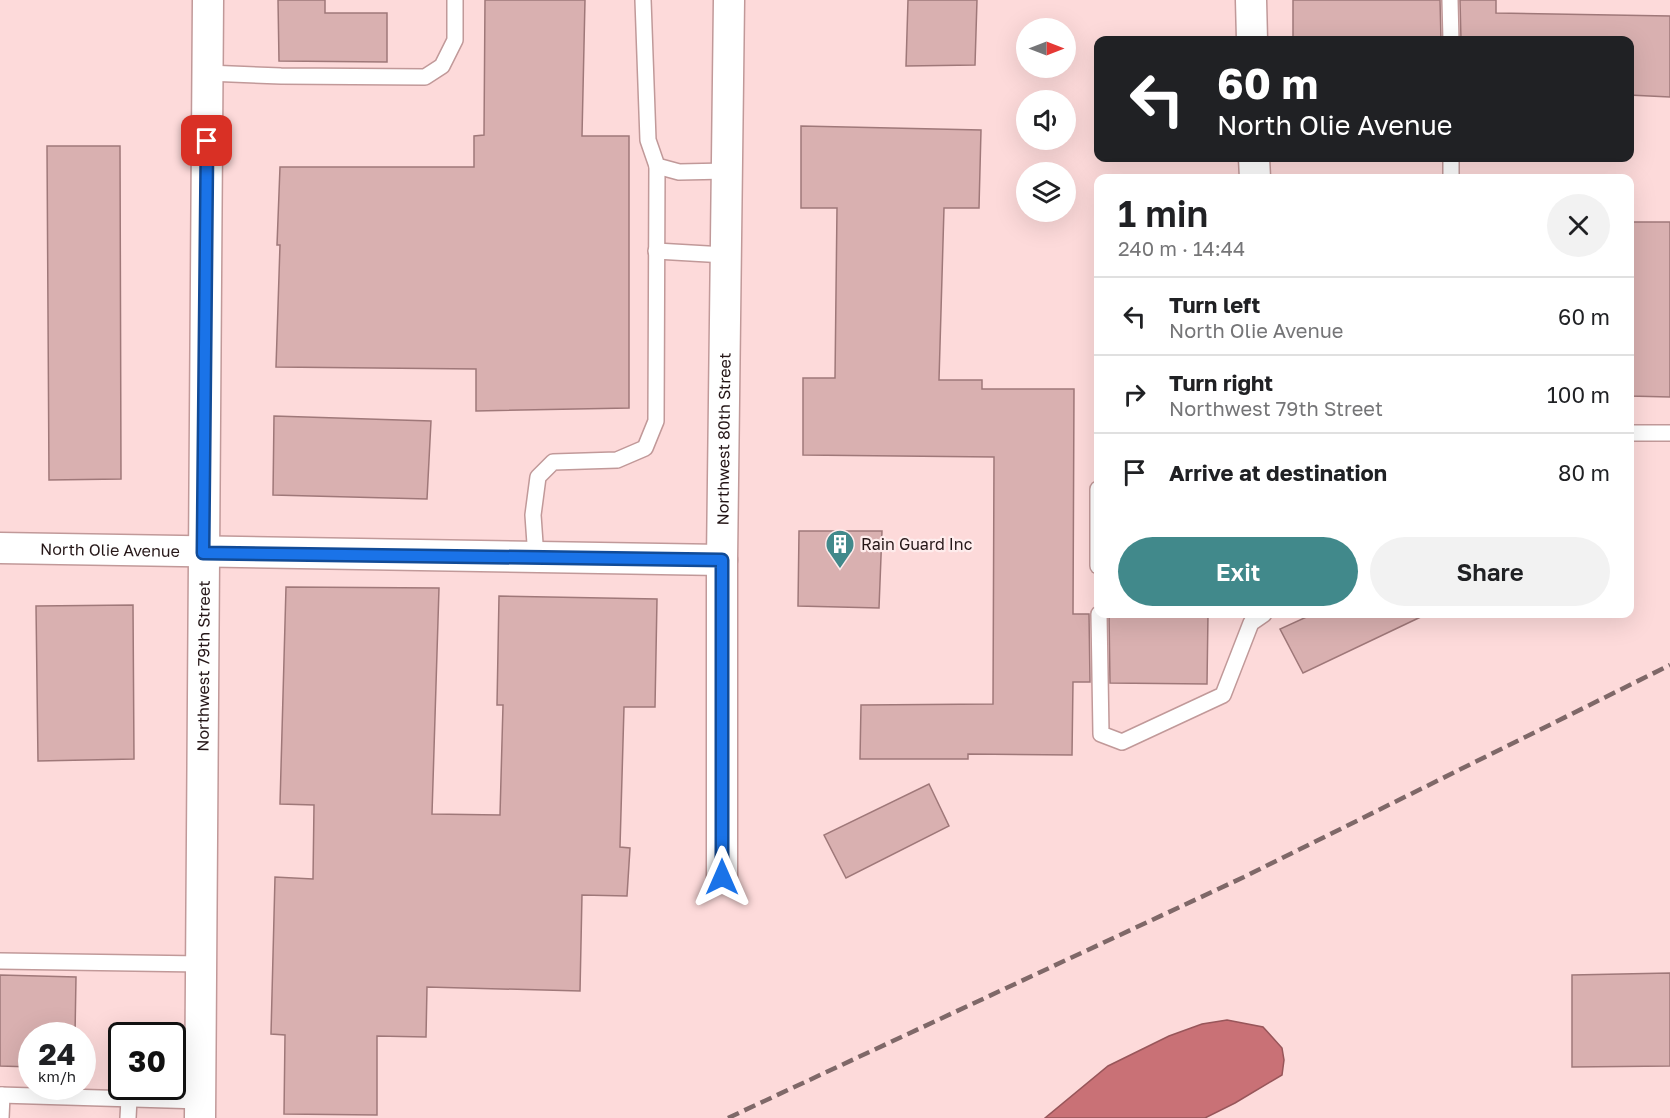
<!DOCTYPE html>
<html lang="en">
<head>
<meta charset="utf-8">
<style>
  :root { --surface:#fff; --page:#f2f2f2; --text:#202124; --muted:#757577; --line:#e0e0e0; --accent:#41898b }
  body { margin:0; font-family:"Golos Text",sans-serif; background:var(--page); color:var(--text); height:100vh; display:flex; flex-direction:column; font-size:22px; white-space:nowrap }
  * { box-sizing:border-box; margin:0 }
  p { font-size:20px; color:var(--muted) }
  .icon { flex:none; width:33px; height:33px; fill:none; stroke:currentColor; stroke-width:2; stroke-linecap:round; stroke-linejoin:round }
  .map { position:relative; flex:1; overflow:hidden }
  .side { position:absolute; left:1094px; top:174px; width:540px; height:444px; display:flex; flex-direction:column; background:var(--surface); border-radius:12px; box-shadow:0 6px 24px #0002 }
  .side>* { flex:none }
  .hud { position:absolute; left:1094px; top:36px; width:540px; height:126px; border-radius:12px; box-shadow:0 6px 24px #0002; background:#202124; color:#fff; overflow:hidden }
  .needle { width:39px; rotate:90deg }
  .controls { position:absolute; left:1016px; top:18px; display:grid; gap:12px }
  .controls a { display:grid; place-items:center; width:60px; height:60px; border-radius:50%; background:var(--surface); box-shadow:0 6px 24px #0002; font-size:30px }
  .speed { position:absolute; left:18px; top:1022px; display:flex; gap:12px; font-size:30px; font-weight:700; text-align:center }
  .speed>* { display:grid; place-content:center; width:78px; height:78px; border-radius:50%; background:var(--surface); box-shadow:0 6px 24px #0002; line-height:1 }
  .speed small { font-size:15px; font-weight:400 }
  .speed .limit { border:3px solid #111; border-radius:9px; background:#fff; color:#111 }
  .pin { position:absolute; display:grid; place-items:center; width:51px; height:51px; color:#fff; margin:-26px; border-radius:12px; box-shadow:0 3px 9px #0006 }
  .me { position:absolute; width:66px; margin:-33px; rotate:0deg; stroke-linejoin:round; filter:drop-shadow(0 0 4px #0008) }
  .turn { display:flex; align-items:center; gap:21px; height:126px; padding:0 24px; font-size:27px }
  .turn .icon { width:78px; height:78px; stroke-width:2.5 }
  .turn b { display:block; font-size:42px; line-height:51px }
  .round { display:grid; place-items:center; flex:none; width:63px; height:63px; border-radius:32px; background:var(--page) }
  .summary { display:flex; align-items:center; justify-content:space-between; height:102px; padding:0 24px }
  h1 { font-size:36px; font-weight:600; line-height:45px }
  .primary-button { display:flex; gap:12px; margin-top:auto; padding:12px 24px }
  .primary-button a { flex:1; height:69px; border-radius:36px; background:var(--accent); color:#fff; font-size:24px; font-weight:600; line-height:69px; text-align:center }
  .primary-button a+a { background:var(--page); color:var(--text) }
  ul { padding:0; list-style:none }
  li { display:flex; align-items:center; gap:18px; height:78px; padding:0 24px; border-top:2px solid var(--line) }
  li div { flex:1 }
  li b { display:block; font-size:22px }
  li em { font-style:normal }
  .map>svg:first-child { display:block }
  .water { fill:#c97176; stroke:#98565a; stroke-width:1.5 }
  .building { fill:#d9b0b0; stroke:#9f7879; stroke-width:1.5 }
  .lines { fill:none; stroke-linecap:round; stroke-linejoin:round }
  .lane-casing { stroke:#c19999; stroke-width:18 }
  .street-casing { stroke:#c19999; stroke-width:33 }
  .lane { stroke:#fff; stroke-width:15 }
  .street { stroke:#fff; stroke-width:30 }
  .rail { stroke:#7f6868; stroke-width:4.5; stroke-dasharray:12 6; stroke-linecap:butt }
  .route-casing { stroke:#114b97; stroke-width:15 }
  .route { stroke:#1a73e8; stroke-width:10 }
  .labels { text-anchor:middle; stroke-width:4.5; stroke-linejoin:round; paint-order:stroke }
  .street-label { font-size:16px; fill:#251617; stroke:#feecec }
  .poi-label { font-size:16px; fill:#251617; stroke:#feecec; text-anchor:start }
</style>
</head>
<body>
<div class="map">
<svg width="1670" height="1118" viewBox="0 0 1670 1118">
  <rect width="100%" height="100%" fill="#fddada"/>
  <polygon class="water" points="1227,1020 1263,1027 1282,1048 1284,1060 1282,1075 1235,1103 1205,1118 1045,1118 1108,1066 1169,1036 1202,1024"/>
  <g class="building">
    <polygon points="278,0 325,0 325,13 387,13 387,62 279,61"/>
    <polygon points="485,0 585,0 582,136 629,136 629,408 476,411 476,369 276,367 280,245 277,245 280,167 474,167 474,136 484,135"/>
    <polygon points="908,0 977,0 975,65 906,66"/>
    <polygon points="1293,0 1440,0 1441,40 1293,40"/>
    <polygon points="1460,0 1496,0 1496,13 1670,16 1670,97 1629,95 1629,40 1461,40"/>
    <polygon points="801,126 981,130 979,208 944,208 939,380 982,380 982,389 1074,389 1073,614 1089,614 1090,682 1073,682 1072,755 968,754 968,759 860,759 861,705 993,704 994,457 803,455 803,378 835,378 837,208 801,208"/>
    <polygon points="47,146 120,146 121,479 49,480"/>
    <polygon points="1629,222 1670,222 1670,397 1629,396"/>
    <polygon points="274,416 431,421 427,499 273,495"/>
    <polygon points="799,531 882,531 879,608 798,606"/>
    <polygon points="286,587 439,588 432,814 500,815 503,705 497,705 499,596 657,599 655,707 624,707 620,847 630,848 627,896 582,895 580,991 427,987 426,1037 377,1036 377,1115 284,1114 285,1035 271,1034 275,877 313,879 314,805 280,804"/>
    <polygon points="133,605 134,759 38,761 36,606"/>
    <polygon points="1109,614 1208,614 1207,684 1110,683"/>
    <polygon points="1313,614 1427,614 1303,673 1280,629"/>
    <polygon points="929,784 949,826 846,878 824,835"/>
    <polygon points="1670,973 1670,1066 1572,1067 1572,975"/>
    <polygon points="0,975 76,977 75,1035 32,1035 32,1067 0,1066"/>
  </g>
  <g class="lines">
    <g class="lane-casing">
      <g id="lane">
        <polyline points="643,0 648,140 657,166 679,172 727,171"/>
        <polyline points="1450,0 1451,40"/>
        <polyline points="207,73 281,76 425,77 442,66 455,40 455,0"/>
        <polyline points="1451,178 1451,158"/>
        <polyline points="656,251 725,255"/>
        <polyline points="1629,433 1670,433"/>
        <polyline points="1098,489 1098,566"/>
        <polyline points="536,558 533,515 538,477 553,462 617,460 645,448 656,421 657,166"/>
        <polyline points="1099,614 1101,734 1122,742 1223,695 1251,623 1264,614"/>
        <polyline points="0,961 201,964"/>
        <polyline points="0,1095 201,1101"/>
        <polyline points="1,1118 2,1095"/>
        <polyline points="128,1118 129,1099"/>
      </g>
    </g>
    <g class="street-casing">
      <g id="street">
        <polyline points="1251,0 1252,40"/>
        <polyline points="1254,158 1255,178"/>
        <path id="s1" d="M0,548l722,12"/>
        <path id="s2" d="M722,877v-317l7,-560"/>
        <path id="s3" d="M200,1118l8,-1118"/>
      </g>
    </g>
    <use href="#lane" class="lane"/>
    <use href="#street" class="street"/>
    <polyline class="rail" points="728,1118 1244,877 1670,665"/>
  </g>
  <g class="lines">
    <g class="route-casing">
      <polyline id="route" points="207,141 203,553 722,560 722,877"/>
    </g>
    <use href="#route" class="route"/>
  </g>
  <defs>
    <g id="building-pin" transform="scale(1.5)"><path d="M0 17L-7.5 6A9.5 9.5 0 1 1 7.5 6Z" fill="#41898b" stroke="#feecec"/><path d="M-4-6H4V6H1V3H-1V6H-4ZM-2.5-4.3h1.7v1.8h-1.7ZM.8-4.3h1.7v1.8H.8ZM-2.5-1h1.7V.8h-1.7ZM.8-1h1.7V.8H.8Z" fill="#fff"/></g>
  </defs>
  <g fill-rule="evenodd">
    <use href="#building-pin" x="840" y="544"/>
  </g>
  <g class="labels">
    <g class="street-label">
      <text dy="6" stroke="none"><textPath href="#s2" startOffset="438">Northwest 80th Street</textPath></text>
      <text dy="6" stroke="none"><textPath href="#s1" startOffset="110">North Olie Avenue</textPath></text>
      <text dy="6" stroke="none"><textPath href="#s3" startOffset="452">Northwest 79th Street</textPath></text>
    </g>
    <g class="poi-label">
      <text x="861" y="550">Rain Guard Inc</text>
    </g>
  </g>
</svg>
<div class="controls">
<a><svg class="needle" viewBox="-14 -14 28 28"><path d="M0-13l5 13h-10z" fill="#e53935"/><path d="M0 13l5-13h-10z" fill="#757577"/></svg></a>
<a><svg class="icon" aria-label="sound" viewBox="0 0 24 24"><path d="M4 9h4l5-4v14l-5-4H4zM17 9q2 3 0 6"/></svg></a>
<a><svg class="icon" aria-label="layers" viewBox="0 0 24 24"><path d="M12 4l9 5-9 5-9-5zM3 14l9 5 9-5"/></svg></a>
</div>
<div class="speed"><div>24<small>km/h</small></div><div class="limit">30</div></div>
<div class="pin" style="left:207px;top:141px;background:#d93025"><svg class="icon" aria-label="arrive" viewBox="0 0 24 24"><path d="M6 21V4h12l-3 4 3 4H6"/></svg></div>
<svg class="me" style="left:722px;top:877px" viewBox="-20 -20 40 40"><path d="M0-17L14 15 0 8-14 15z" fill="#1a73e8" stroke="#fff" stroke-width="4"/></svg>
<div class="hud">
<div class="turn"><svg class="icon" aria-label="left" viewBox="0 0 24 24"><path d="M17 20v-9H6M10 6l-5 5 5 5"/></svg><div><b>60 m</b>North Olie Avenue</div></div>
</div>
<section class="side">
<div class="summary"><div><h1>1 min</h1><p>240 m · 14:44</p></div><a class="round"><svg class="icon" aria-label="close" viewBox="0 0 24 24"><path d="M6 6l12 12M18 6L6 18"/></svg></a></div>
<ul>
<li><svg class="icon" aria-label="left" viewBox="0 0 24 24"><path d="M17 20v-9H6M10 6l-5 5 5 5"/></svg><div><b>Turn left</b><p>North Olie Avenue</p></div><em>60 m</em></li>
<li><svg class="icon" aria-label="right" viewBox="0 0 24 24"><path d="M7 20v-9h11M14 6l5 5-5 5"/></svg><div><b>Turn right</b><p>Northwest 79th Street</p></div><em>100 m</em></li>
<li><svg class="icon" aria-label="arrive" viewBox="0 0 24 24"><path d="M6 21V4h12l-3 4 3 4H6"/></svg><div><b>Arrive at destination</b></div><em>80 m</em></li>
</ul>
<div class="primary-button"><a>Exit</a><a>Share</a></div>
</section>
</div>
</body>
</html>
